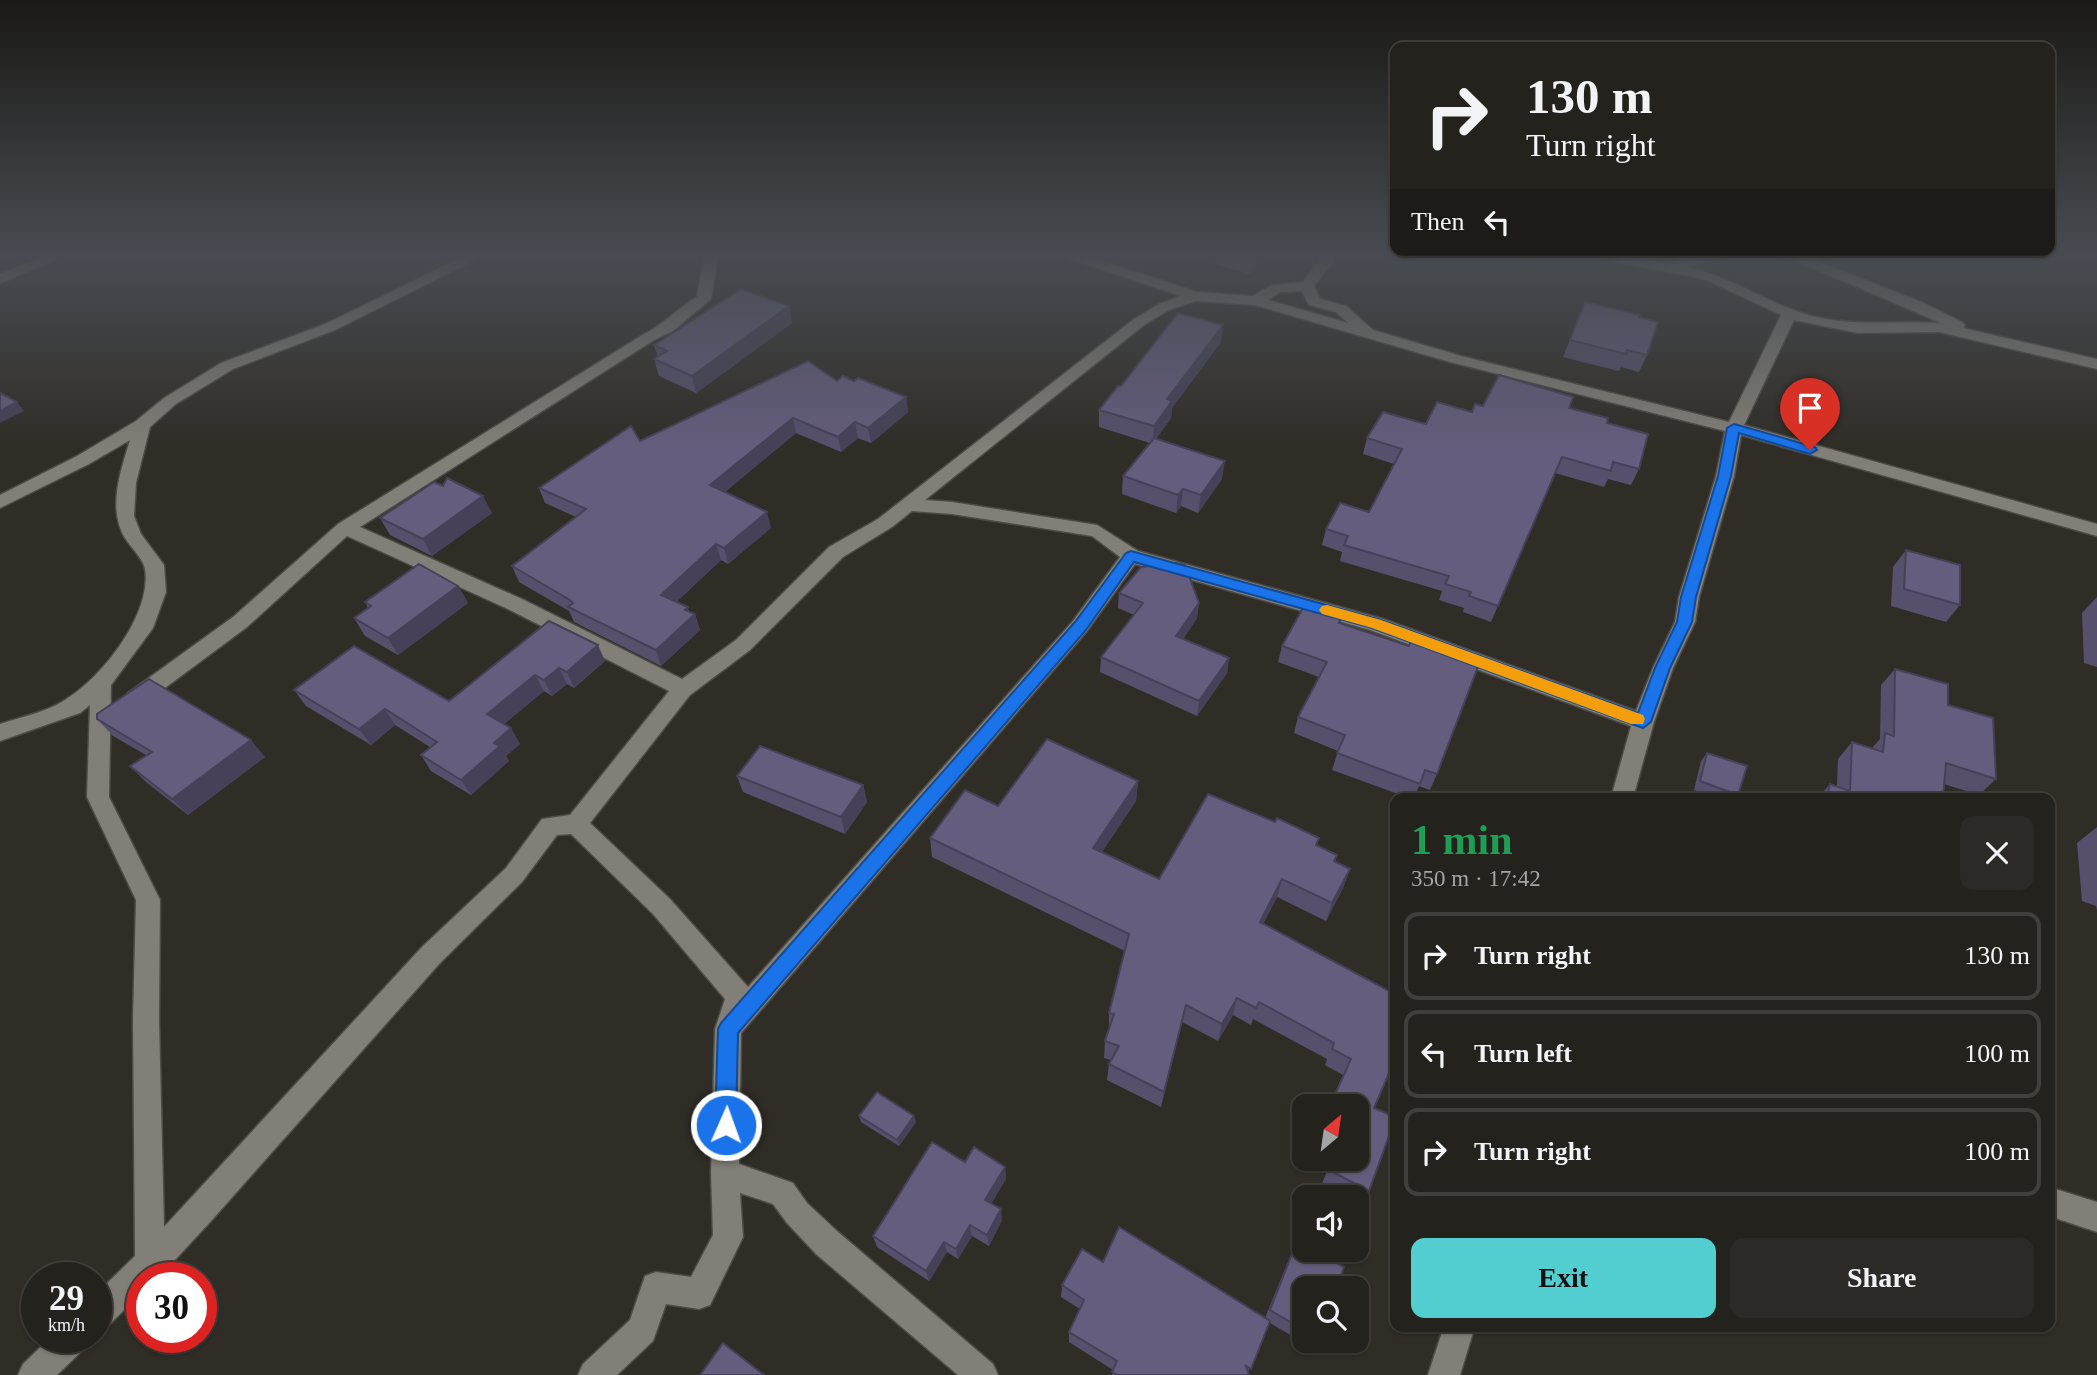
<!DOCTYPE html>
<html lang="en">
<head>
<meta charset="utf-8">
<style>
  :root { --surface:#24221d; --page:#2c2a26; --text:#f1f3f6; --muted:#a3a4a4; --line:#413f3b; --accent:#52cdd0 }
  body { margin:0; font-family:Georgia,serif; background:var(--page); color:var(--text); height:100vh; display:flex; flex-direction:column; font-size:26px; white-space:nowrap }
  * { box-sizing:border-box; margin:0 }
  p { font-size:23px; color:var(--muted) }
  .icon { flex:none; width:38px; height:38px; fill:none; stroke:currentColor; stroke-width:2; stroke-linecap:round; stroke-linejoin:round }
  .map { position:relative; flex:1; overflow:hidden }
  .sheet { position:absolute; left:1390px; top:793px; width:665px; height:539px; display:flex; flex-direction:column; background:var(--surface); border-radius:14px; box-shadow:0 2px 5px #0004,0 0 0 2px var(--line) }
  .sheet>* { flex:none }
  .top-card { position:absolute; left:1390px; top:42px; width:665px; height:214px; border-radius:14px; box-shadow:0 2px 5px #0004,0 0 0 2px var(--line); background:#24221d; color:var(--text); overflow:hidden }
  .needle { width:46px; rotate:29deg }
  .fabs { position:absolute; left:1292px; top:1094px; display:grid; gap:14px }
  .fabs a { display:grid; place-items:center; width:77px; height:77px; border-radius:14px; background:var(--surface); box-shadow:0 2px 5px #0004,0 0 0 2px var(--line); font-size:35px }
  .speed { position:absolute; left:21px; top:1262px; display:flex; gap:14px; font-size:35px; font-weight:700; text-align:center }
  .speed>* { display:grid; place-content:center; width:91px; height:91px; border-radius:50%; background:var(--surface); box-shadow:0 2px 5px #0004,0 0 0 2px var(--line); line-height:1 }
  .speed small { font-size:18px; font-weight:400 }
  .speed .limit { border:10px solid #d22; background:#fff; color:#111 }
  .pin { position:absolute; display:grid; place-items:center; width:60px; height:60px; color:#fff; margin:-72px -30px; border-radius:50% 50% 50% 0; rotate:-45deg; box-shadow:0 0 7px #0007 }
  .pin .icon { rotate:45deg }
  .me { position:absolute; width:77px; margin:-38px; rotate:2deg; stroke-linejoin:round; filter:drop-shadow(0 0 5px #0008) }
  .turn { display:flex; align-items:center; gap:24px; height:147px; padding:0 21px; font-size:32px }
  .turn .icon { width:91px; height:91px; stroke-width:2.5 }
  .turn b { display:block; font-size:49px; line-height:60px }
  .then { display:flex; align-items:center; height:66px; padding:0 21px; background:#0003; gap:14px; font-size:26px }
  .round { display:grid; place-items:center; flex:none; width:74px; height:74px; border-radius:14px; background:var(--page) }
  .headline { display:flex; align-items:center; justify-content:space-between; height:119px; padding:0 21px }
  h1 { font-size:42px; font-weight:800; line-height:52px; color:#1e9e55 }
  .action { display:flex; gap:14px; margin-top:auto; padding:14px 21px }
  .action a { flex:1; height:80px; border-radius:14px; background:var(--accent); color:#111; font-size:28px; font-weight:800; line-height:80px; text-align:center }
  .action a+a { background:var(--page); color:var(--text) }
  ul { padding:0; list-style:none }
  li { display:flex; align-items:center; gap:21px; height:88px; margin:0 14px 10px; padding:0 7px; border:4px solid var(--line); border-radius:14px }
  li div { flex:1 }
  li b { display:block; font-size:26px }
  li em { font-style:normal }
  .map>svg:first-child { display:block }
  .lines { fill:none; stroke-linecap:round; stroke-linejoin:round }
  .street-casing { stroke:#4d4b46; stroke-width:3 }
  .street { fill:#817f77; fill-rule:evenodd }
  .wall { fill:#56506c }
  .shaded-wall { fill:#464158 }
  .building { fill:#645d7d; stroke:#464158; stroke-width:2 }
  .route { fill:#1a73e8; stroke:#114b97; stroke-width:2 }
  .slow { fill:#f59e0b }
</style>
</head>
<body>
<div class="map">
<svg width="2097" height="1375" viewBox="0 0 2097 1375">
  <rect width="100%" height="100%" fill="#302d27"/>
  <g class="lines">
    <g class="street-casing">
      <g id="street">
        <polygon points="46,256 65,256 0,283 0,274"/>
        <path d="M465,256h18l-148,74 -102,39 -57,35 -26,23 -14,56 -2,33 7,18 23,31 2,27 -13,36 -42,57 -2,112 51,103 -1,120 5,207 258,-280 84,-79 36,-49 28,-4 99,-124 -161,-82 -161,-73 -100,91 -105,78 -7,2 -7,-2 -4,-6 4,-6 105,-76 105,-93 306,-190c20,-10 34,-26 53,-37l7,-41h14l-7,43 -38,32 -19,9 -294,187 162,72 160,80 54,-39 93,-93 49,-28 256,-200 25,-15 22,-8 -111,-37 -2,-3h20l109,36 56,4 19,-11 31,-3 20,-26h14l-23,30 6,13 26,7 27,24 88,26 268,66 52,-107 -77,-36 -96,-19 -7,-4h27l39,8 31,-8h24l-2,3 -34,8c45,9 82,37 126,49 43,11 85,4 129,7l-156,-67h19l120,47 38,19 3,3 -2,3 134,31v10l-158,-37 -81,1 -64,-13 -50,105 353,99v12l-356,-101 -7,41 -35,121 -4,25 -22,46 -19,54 -21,76h-22l20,-72 -261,-96 -235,-66 -48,67 -346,402 -2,131 54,19 14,20 31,29 155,132 5,11h-40l-142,-121 -29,-31 -14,-19 -33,-11 3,44 -33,68 -11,4 -33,-5 -13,37 -36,34h-39l5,-11 47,-44 15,-44 11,-4 35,5 22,-42 -2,-62 4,-144 10,-30 -72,-85 -82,-80 -14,1 -35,47 -82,81 -229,258 -50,54 -5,3h-14v14l-35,35 -11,4v-37l39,-38 -2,-236 3,-120 -49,-103 3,-92 -10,8 -80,28v-17c21,-7 47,-12 65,-24 37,-22 87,-86 80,-131 -2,-11 -14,-21 -20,-31 -18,-30 -4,-68 5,-98l-41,24 -89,44v-13l77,-39 59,-35 28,-23 57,-35 104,-39zM1302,291l7,14 27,7 12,11 -80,-23 12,-8zM1196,301l59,4 195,57 275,69 -9,45 -37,121 -4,25 -22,46 -17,43 -253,-92 -245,-68 -41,-26 -145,-23 -27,-2 219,-175 25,-15zM912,511l40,3 140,22 28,21 -47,64 -325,366 -78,-88 -80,-76 100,-128 60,-45 93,-93 49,-30z"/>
        <polygon points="2049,1187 2097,1202 2097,1232 2049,1216"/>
        <polygon points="1444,1326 1475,1326 1460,1375 1428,1375"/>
        <polygon points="51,1337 90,1337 85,1348 57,1375 18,1375 23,1364"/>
      </g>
    </g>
    <use href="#street" class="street"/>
  </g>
  <g class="wall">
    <polygon points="1216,256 1267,256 1250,274 1215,264"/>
    <polygon points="1585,302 1639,317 1647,355 1639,372 1621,367 1619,371 1563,357"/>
    <polygon points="792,323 696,393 659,376 654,359 658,357 654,345"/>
    <polygon points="1221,342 1172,408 1171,418 1156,439 1222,479 1198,513 1181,506 1176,513 1122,494 1123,476 1150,443 1099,427 1099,410 1121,386"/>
    <polygon points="837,381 854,381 906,397 908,412 871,443 858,438 841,452 796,433 725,492 771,528 728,564 721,560 676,602 689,612 695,614 700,630 661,666 574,622 569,611 519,582 512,566 576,517 545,503 539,488 640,441"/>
    <polygon points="1483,406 1569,408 1607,423 1639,469 1631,485 1608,479 1604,487 1555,473 1491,622 1463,612 1464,608 1439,600 1442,591 1340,561 1342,552 1322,545 1326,529 1369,512 1394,464 1363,454 1367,438 1472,412"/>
    <polygon points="443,486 492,513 432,556 390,535 380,518"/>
    <polygon points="1906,550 1960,605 1946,622 1891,606 1893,567"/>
    <polygon points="458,586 468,603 398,655 365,636 354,618 368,608 365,602"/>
    <polygon points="1119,593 1199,603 1197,618 1183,639 1229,658 1227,673 1197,716 1100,672 1101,657 1134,615 1118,608"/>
    <polygon points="2097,597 2097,667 2084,663 2082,613"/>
    <polygon points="549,621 605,661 574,688 567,684 552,696 544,691 504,724 520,744 506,756 509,761 471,795 431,771 421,755 430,747 395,725 371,745 306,706 294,690 449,701"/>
    <polygon points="1340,624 1437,774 1430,790 1419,786 1414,798 1409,798 1332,770 1338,751 1294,733 1298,717 1319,677 1278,662 1282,646"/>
    <polygon points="1895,669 1948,705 1996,779 1979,795 1944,784 1943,798 1818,798 1830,784 1837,786 1838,759 1852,742 1872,748 1880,739 1881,685"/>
    <polygon points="97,719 265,757 188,815 146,782 130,766 146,755 113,736"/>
    <polygon points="1707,753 1738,795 1736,798 1717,798 1694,790 1701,761"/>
    <polygon points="737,776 863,785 867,802 845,834 743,792"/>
    <polygon points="1138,781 1136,801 1102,852 1159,879 1317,845 1337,855 1335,862 1350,869 1343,888 1326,921 1277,897 1263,924 1395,994 1395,1073 1390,1071 1374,1108 1369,1191 1360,1205 1356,1203 1356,1197 1346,1197 1322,1184 1332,1158 1356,1158 1356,1106 1329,1106 1343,1075 1325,1065 1327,1059 1253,1019 1251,1025 1233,1015 1218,1041 1182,1022 1161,1107 1107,1080 1109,1064 1111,1060 1104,1058 1105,1041 1109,1030 1109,1013 1125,951 932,857 930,838 998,806"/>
    <polygon points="2097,827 2097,910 2096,906 2082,901 2077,843"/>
    <polygon points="859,1116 916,1122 899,1146 861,1122"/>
    <polygon points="965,1162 1005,1167 1006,1179 991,1203 1002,1220 989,1246 972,1236 958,1259 947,1252 929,1281 877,1247 873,1236"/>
    <polygon points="1297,1241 1304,1288 1304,1340 1316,1340 1311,1347 1270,1323 1248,1372 1249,1375 1112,1375 1113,1370 1069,1342 1069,1332 1080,1309 1061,1297 1062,1285 1103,1262 1265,1318 1292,1252"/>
  </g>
  <g class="shaded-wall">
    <polygon points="1256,256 1267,256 1250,274 1252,259"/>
    <polygon points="789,306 792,323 696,393 692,376"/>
    <polygon points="1223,325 1221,342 1172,408 1171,418 1153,443 1154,426 1167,399"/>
    <polygon points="906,397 908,412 871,443 868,428"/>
    <polygon points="17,402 24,411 0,423 0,411"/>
    <polygon points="793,418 796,433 714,501 710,485"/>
    <polygon points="855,422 858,438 841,452 838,437"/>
    <polygon points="1225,461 1222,479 1198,513 1201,495"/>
    <polygon points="1183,489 1181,506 1176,513 1178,495"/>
    <polygon points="483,496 492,513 432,556 423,539"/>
    <polygon points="767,512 771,528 728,564 724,548"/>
    <polygon points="716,544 721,560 667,611 661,595"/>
    <polygon points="458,586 468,603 398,655 388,638"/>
    <polygon points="1199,603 1197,618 1175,651 1176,636"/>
    <polygon points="688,607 691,618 695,614 700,630 661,666 656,650"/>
    <polygon points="598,645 605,661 574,688 567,672"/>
    <polygon points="1229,658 1227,673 1197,716 1199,701"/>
    <polygon points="559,668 567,684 552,696 544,680"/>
    <polygon points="535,675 544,691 496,730 487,714"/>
    <polygon points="385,709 395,725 371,745 359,729"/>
    <polygon points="511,728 520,744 506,756 509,761 471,795 461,780 494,743"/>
    <polygon points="251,740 265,757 188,815 172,799"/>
    <polygon points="1138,781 1136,801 1092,867 1093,848"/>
    <polygon points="863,785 867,802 845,834 841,817"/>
    <polygon points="1350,869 1343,888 1326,921 1332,903"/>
    <polygon points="1282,879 1277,897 1255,940 1260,922"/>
    <polygon points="1237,998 1233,1015 1218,1041 1222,1024"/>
    <polygon points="1186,1005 1182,1022 1161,1107 1164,1092"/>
    <polygon points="914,1116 916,1122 899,1146 897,1140"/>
    <polygon points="1005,1167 1006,1179 987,1211 985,1200"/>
    <polygon points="1001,1209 1002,1220 989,1246 987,1235"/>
    <polygon points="970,1225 972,1236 958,1259 956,1249"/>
    <polygon points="944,1242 947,1252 929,1281 926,1271"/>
  </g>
  <g class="building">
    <polygon points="1240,256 1256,256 1252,259"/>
    <polygon points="741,289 789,306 692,376 654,359 667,351 654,345"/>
    <polygon points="1585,302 1640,315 1639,317 1658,322 1647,355 1627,350 1626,354 1570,340"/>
    <polygon points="1178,313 1223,325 1167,399 1172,401 1154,426 1099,410 1118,386 1121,386"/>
    <polygon points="808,361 837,381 843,376 854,381 858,378 906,397 868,428 855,422 838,437 793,418 710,485 767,512 724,548 716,544 661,595 688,607 685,610 695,614 656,650 568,607 573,603 570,600 512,566 586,509 539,488 631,426 640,441"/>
    <polygon points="1499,375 1573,397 1569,408 1608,418 1607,423 1648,434 1639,469 1613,462 1611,471 1562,457 1498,606 1469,596 1471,592 1445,584 1449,576 1344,545 1348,536 1326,529 1340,503 1369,512 1402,449 1367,438 1383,412 1426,424 1437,402 1472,412 1475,404 1483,406"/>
    <polygon points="0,393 17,402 0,411"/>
    <polygon points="1154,438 1225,461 1201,495 1183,489 1178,495 1123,476"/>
    <polygon points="447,478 483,496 423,539 380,518 434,482 443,486"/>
    <polygon points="1906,550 1960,565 1960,605 1904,589"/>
    <polygon points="1176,563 1185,565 1199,603 1176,636 1229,658 1199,701 1101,657 1143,603 1119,593 1141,567"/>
    <polygon points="419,564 458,586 388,638 354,618 371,606 365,602"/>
    <polygon points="1305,604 1342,617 1339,623 1409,646 1411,641 1479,664 1437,774 1425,770 1420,784 1337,753 1345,735 1298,717 1327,662 1282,646"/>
    <polygon points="549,621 598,645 567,672 559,668 544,680 535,675 487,714 511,728 494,743 500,746 461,780 421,755 437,742 385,709 359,729 294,690 354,646 449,701"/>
    <polygon points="1895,669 1948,684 1948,705 1993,718 1996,779 1946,763 1943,798 1827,798 1830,784 1850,791 1852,742 1883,752 1885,733 1894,736"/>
    <polygon points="149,679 251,740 172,799 130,766 152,752 97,719 97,714"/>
    <polygon points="1047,739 1138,781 1093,848 1159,879 1208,794 1275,822 1277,818 1319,838 1316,845 1337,855 1334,861 1350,869 1332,903 1282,879 1260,922 1395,994 1395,1059 1374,1108 1395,1117 1395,1119 1369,1191 1329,1170 1334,1158 1356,1158 1356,1106 1330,1106 1351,1059 1332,1049 1334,1043 1259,1002 1256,1008 1237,998 1222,1024 1186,1005 1164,1092 1109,1064 1119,1046 1105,1041 1114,1014 1109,1013 1129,934 930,838 965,790 998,806"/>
    <polygon points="760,746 863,785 841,817 737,776"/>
    <polygon points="1707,753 1747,766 1738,795 1700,781"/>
    <polygon points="877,1092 914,1116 897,1140 859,1116"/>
    <polygon points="932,1142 965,1162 974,1147 1005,1167 985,1200 1001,1209 987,1235 970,1225 956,1249 944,1242 926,1271 873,1236"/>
    <polygon points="1119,1227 1270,1321 1251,1369 1246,1366 1249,1375 1117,1375 1112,1372 1117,1361 1069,1332 1084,1300 1062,1285 1082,1249 1103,1262"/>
    <polygon points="1297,1241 1304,1245 1304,1250 1313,1250 1344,1267 1337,1288 1304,1288 1304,1330 1270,1310"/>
    <polygon points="723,1343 764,1375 700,1375"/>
  </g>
  <linearGradient id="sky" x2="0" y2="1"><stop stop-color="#1a1915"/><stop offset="0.57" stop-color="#484c52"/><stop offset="1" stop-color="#484c52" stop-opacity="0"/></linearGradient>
  <rect width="2097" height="448" fill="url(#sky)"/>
  <polygon class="route" points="1734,424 1815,447 1817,450 1810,454 1739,433 1731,476 1696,597 1692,622 1670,668 1651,722 1643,728 1372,628 1134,562 1086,630 738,1033 736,1125 733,1133 726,1136 718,1133 715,1125 718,1029 721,1023 1075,622 1126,553 1131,551 1381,620 1638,713 1655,668 1677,622 1681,597 1718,476 1727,428"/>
  <polygon class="slow" points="1327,605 1381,620 1643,715 1645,719 1643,724 1631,724 1372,628 1322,614 1319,610 1322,606"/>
</svg>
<div class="fabs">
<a><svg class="needle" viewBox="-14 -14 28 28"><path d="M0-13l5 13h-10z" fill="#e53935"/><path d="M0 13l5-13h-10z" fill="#a3a4a4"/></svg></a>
<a><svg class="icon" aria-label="sound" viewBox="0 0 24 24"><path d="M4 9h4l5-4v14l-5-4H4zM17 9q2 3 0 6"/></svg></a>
<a><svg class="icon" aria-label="search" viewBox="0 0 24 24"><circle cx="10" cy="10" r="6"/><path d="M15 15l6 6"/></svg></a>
</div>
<div class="speed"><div>29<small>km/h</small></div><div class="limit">30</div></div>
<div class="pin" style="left:1810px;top:450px;background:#d93025"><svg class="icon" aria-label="arrive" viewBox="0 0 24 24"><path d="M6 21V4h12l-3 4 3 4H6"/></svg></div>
<svg class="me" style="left:726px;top:1125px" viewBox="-20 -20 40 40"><circle r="17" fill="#1a73e8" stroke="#fff" stroke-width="3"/><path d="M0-11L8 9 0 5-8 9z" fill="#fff"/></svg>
<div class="top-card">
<div class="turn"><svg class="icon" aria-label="right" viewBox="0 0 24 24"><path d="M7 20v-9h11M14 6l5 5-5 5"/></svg><div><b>130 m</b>Turn right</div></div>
<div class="then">Then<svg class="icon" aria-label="left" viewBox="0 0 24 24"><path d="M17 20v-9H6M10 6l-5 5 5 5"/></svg></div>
</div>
<section class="sheet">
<div class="headline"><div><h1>1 min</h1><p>350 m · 17:42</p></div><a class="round"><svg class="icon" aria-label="close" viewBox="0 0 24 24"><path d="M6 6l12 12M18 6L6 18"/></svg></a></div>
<ul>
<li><svg class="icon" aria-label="right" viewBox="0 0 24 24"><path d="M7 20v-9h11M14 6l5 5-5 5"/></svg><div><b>Turn right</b></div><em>130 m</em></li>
<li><svg class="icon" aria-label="left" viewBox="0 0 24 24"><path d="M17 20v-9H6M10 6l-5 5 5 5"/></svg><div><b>Turn left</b></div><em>100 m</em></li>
<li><svg class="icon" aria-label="right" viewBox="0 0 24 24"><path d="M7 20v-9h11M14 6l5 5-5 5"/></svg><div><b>Turn right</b></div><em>100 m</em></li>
</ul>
<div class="action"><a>Exit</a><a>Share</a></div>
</section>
</div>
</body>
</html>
